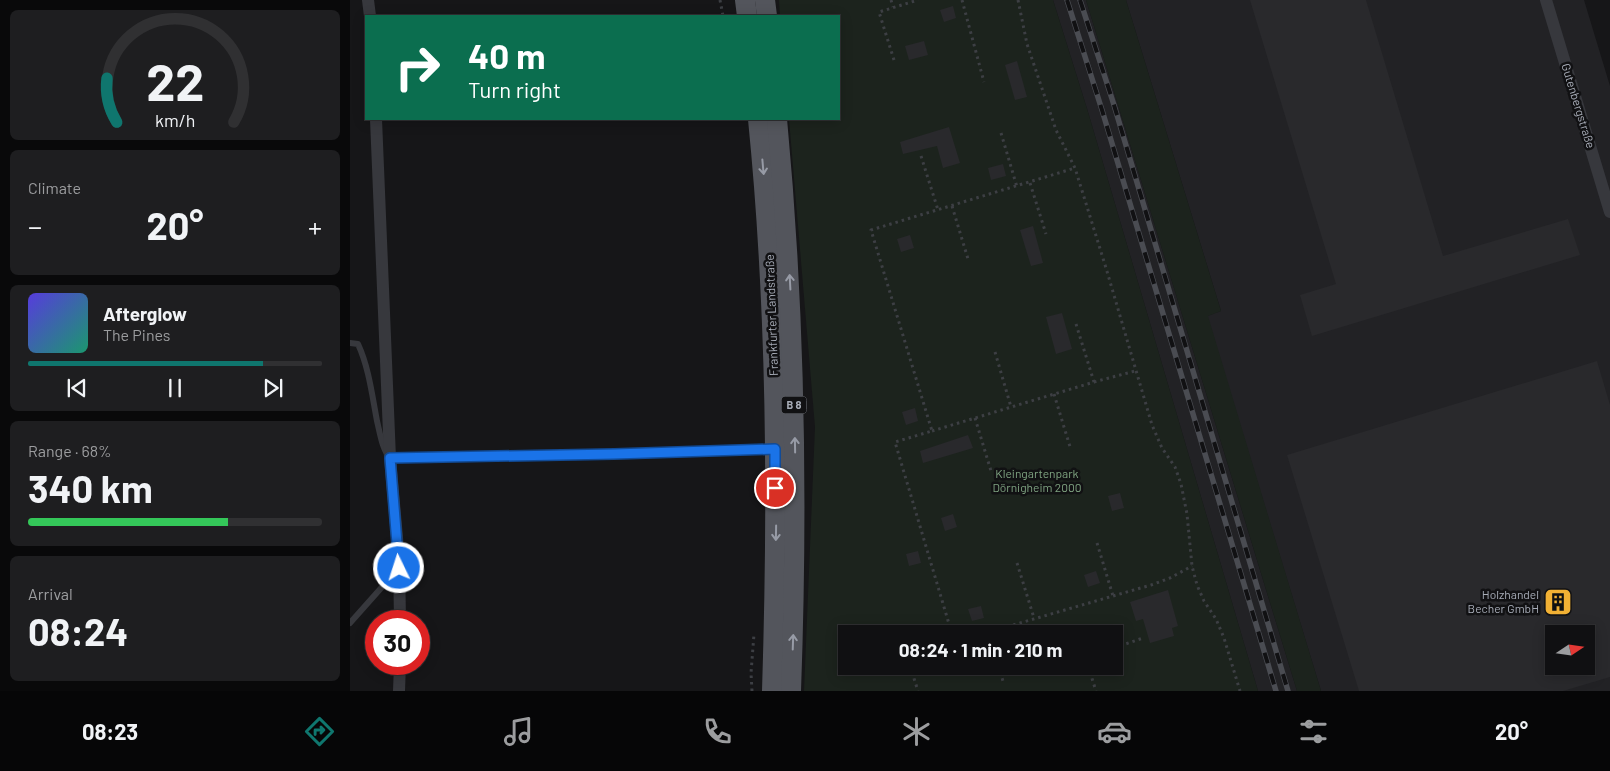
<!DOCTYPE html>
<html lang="en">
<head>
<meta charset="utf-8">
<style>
  :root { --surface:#101012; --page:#1e1e20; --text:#f1f3f6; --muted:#9c9d9f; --line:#303032; --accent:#0f766e }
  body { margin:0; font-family:Barlow,sans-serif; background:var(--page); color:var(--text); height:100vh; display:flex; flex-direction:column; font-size:19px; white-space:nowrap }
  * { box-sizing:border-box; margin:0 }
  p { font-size:16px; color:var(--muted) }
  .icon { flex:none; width:28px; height:28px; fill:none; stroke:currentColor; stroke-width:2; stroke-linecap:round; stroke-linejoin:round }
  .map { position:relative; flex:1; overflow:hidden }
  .details { display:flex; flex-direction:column; gap:10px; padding:10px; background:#09090a; width:350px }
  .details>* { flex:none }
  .top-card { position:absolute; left:15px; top:15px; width:475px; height:105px; border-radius:0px; box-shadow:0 2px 12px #0003,0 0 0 1px var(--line); background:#0b6e4f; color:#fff; overflow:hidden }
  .needle { width:32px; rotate:77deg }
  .fabs { position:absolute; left:1195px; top:625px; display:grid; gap:10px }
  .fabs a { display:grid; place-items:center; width:50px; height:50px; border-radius:0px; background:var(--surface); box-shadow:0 2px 12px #0003,0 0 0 1px var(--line); font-size:25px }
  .speed { position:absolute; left:15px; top:610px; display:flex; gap:10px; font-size:25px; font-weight:700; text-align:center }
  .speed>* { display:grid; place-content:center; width:65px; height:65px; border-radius:50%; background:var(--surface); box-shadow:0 2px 12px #0003,0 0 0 1px var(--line); line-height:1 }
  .speed .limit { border:8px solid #d22; background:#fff; color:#111 }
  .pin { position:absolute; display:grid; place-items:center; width:42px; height:42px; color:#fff; margin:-21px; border:2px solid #fff; border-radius:50%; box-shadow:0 1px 5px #0007 }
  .me { position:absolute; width:55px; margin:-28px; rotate:356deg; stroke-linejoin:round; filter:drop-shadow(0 0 4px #0008) }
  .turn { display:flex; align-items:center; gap:18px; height:105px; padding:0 20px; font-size:22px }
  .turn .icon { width:65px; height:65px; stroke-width:2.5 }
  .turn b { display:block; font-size:35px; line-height:42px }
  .big { font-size:38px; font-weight:700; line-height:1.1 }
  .details .tile { flex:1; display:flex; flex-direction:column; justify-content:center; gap:8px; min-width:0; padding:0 18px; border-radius:8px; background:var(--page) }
  .details .dial { align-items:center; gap:0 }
  .dial svg { height:130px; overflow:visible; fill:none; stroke:var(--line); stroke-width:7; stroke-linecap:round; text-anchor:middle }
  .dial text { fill:var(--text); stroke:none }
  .song { display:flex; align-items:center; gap:15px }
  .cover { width:60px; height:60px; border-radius:8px; background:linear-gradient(135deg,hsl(250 70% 55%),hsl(160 70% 35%)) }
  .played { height:5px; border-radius:2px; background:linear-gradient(90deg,var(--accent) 80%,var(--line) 80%) }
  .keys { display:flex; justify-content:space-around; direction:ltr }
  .heat { display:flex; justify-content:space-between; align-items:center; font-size:28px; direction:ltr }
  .charge { height:8px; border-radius:4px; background:linear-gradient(90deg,#34c759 68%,var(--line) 0) }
  .trip { position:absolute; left:488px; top:625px; width:285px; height:50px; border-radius:0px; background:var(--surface); box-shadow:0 2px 12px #0003,0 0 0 1px var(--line); font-weight:700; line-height:50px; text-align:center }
  .menu { display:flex; height:80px; justify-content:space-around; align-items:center; background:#060607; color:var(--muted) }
  .menu .icon { width:35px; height:35px }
  .menu .on { color:var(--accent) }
  .menu b { font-size:22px; color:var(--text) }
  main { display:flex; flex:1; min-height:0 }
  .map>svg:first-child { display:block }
</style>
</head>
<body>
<main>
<section class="details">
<div class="tile dial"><svg viewBox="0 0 100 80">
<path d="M14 69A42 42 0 1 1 86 69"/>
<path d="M14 69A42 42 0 0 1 8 42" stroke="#0f766e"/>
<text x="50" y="56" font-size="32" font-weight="700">22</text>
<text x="50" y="72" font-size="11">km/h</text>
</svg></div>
<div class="tile"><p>Climate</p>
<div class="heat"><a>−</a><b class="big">20°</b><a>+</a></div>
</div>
<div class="tile">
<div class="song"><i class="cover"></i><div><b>Afterglow</b><p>The Pines</p></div></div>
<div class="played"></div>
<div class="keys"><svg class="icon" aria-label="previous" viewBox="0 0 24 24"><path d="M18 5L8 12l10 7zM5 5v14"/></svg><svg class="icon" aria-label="pause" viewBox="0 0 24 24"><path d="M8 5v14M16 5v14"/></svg><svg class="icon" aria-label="next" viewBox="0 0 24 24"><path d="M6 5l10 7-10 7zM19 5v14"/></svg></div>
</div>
<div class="tile"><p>Range · 68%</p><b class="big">340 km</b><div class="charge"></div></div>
<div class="tile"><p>Arrival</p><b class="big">08:24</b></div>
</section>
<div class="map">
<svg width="1260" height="691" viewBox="0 0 1260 691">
  <rect width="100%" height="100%" fill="#161618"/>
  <g fill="#222225" fill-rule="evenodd">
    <path d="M 703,0 L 736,0 L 947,691 L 908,691 L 738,112 Z"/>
    <path d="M 776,0 L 1234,0 L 1260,86 L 1260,691 L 971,691 L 857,316 L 871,311 ZM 1204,634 L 1236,634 L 1236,666 L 1204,666 Z"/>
  </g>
  <g fill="#1c231d" fill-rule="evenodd">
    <path d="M 429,0 L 703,0 L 738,112 L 908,691 L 454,691 L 465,427 L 439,119 L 489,119 L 489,16 L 430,16 ZM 496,634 L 764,634 L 764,666 L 496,666 Z"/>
    <path d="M 736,0 L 776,0 L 871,311 L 858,316 L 971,691 L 947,691 Z"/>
  </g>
  <g fill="#29292c" fill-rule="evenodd">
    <path d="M 900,0 L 1016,0 L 1093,256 L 1218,219 L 1230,255 L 962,336 L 950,295 L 986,284 Z"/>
    <path d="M 603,6 L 606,18 L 594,22 L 590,10 Z"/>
    <path d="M 574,41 L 578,55 L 559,60 L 555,46 Z"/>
    <path d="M 667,61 L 677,97 L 665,100 L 655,65 Z"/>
    <path d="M 599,127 L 610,163 L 593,168 L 587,146 L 553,154 L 550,142 Z"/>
    <path d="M 653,164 L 656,176 L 641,180 L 638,168 Z"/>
    <path d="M 683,226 L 693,263 L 681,266 L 670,230 Z"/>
    <path d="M 560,235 L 564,248 L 551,252 L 547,239 Z"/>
    <path d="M 712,313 L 722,349 L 706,354 L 696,317 Z"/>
    <path d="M 1247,361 L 1260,405 L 1260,677 L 1213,691 L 1009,691 L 937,455 ZM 1204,634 L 1236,634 L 1236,666 L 1204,666 Z"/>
    <path d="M 565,408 L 568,421 L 556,425 L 552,412 Z"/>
    <path d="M 618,435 L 623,448 L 573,463 L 570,451 Z"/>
    <path d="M 770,493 L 774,508 L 762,511 L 758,496 Z"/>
    <path d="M 603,514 L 607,527 L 595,531 L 591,518 Z"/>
    <path d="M 568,551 L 571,563 L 559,566 L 556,554 Z"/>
    <path d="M 746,571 L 750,583 L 738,587 L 734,575 Z"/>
    <path d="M 818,590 L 828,626 L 822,628 L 824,636 L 800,643 L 793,619 L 786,621 L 780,602 Z"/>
    <path d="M 631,606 L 634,618 L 622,621 L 618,609 Z"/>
  </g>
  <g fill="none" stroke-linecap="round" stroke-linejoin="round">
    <g stroke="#3d3f44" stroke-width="3" stroke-dasharray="2.5 4" stroke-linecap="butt">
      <path d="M 370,0 L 373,16"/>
      <path d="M 541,0 L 543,7"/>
      <path d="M 612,0 L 634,82"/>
      <path d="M 668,0 L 677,44 L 706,130 L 725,168 L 756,268 L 802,425 L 812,448 L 825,467 L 831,484 L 837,514 L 842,566 L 847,585 L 854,601 L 866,619 L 874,638 L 890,691"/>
      <path d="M 544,60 L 529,12 L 568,0"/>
      <path d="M 651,133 L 667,187"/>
      <path d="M 571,156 L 588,210"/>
      <path d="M 680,183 L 696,234"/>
      <path d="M 602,206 L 618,259"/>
      <path d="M 645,352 L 661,407"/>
      <path d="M 744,382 L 785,371"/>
      <path d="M 704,394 L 721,450"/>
      <path d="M 625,418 L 641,471"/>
      <path d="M 582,431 L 744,382 L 726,324"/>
      <path d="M 747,543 L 763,596"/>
      <path d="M 667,563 L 684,618"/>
      <path d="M 602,634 L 545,442 L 582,431 L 521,230 L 725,168"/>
      <path d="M 632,634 L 801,585 L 820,578 L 842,566"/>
      <path d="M 764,648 L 793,638"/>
      <path d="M 560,666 L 568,691"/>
      <path d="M 648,666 L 653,681"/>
      <path d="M 738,666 L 746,691"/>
      <path d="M 402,691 L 401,673 L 404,634"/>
    </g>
    <g stroke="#37383d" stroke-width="6">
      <path d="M 0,343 L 8,344 C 19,368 22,395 27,421 C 30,433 32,449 40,458 L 423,449"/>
      <path d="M 0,623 L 48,569"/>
    </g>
    <g stroke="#37383d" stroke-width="12">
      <path d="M 18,0 L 20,16"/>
      <path d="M 1196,0 L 1260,212"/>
      <path d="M 26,119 L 40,458 L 49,560 L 50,621"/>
      <path d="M 49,691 L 50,664"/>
    </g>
    <g stroke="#53555c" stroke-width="20">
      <path d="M 395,0 L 397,16"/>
      <path d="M 415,0 L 417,16"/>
      <path d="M 408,119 C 427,309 428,500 422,691"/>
      <path d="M 427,119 C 445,309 448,500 441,691"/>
    </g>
    <defs>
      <g id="rail">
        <path d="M 717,0 L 752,110 L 926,691"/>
        <path d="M 730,0 L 764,105 L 938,691"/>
      </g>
    </defs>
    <use href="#rail" stroke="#4a4c52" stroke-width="5.5"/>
    <use href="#rail" stroke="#111113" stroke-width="4" stroke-dasharray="11" stroke-linecap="butt"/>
  </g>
  <defs><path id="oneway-shaft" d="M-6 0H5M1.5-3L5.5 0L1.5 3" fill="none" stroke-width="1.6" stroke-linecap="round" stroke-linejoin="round" transform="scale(1.25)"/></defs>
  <g stroke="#979ba6">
    <use href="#oneway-shaft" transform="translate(413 167) rotate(85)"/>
    <use href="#oneway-shaft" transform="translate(440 282) rotate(-93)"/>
    <use href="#oneway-shaft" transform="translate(445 445) rotate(-91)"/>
    <use href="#oneway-shaft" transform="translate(426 533) rotate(91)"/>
    <use href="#oneway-shaft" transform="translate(443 642) rotate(-88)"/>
  </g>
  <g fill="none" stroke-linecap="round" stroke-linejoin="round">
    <defs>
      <path id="route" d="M 49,568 L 40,458 L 264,454 L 425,449 L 425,488"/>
    </defs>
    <use href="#route" stroke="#114b97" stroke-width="12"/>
    <use href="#route" stroke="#1a73e8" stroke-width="9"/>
  </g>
  <defs>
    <symbol id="building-square" viewBox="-11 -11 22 22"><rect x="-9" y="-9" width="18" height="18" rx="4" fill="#f2b134" stroke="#111113"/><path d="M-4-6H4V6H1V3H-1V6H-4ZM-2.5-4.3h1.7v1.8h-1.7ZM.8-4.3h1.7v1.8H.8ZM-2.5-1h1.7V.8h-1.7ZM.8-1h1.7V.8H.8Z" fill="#111"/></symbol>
  </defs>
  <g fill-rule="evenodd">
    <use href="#building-square" x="1192" y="586" width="32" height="32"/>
  </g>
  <g text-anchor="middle" stroke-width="5" stroke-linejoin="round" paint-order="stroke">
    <rect fill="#111113" stroke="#7b7e86" stroke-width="1" x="431.5" y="396.5" width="25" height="17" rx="4"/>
    <g font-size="11" font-weight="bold" fill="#a8adb8">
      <text x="444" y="409">B 8</text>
    </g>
    <g font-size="12" fill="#a8adb8" stroke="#111113">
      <text transform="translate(1228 106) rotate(73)" y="4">Gutenbergstraße</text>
      <text transform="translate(422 315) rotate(-92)" y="4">Frankfurter Landstraße</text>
    </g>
    <g font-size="12" fill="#7fa381" stroke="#111113">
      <text x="687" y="478">Kleingartenpark<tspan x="687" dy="14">Dörnigheim 2000</tspan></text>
    </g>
    <g font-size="12" fill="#a8adb8" stroke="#111113" text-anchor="end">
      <text x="1189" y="599">Holzhandel<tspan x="1189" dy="14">Becher GmbH</tspan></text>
    </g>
  </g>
</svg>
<div class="fabs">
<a><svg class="needle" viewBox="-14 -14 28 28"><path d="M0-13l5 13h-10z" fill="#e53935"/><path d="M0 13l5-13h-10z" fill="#9c9d9f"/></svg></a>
</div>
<div class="speed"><div class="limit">30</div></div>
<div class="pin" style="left:425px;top:488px;background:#d93025"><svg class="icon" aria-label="arrive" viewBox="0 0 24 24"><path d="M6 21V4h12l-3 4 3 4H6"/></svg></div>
<svg class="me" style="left:49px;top:568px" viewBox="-20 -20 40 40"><circle r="17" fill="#1a73e8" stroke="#fff" stroke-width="3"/><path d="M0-11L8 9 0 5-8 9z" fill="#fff"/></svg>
<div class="trip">08:24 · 1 min · 210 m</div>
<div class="top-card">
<div class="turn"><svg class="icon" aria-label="right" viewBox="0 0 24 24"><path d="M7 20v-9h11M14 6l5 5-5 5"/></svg><div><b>40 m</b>Turn right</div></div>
</div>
</div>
</main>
<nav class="menu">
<b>08:23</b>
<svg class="icon on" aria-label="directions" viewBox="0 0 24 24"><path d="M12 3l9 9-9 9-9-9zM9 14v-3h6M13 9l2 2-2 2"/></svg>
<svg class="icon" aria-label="music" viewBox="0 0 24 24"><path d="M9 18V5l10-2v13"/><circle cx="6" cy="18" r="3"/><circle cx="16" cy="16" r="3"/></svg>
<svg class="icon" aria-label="phone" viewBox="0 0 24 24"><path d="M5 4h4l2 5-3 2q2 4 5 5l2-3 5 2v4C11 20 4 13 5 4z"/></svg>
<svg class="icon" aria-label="climate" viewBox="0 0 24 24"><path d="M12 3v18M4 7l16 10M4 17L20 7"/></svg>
<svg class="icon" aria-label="car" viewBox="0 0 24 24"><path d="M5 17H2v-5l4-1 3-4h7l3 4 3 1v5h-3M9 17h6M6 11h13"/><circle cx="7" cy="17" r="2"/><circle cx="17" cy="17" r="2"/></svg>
<svg class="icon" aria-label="filters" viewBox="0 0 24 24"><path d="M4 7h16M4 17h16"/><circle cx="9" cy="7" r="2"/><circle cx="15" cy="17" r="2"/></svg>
<b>20°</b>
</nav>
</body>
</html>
